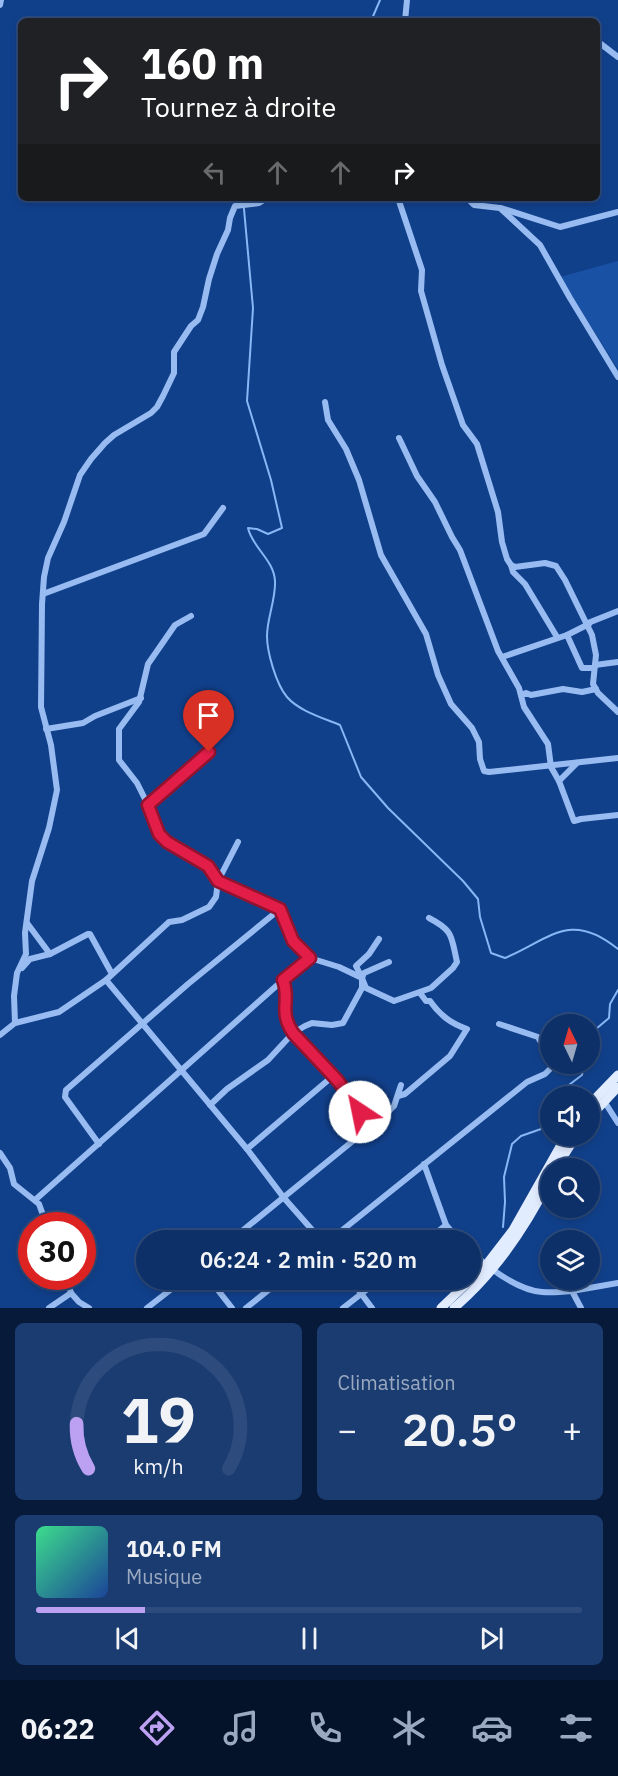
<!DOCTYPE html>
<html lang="fr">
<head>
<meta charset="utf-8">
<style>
  :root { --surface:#0d3068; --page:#1b3c71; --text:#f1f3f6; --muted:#9aa9c0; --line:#2d4b7c; --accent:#bca0f2 }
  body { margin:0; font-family:"IBM Plex Sans",sans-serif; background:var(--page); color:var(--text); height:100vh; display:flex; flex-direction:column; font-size:22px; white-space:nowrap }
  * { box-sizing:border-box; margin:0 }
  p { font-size:20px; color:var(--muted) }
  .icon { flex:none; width:33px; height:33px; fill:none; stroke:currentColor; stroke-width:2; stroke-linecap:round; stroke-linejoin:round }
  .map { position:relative; height:1308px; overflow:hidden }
  .sheet { display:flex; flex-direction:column; gap:15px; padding:15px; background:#071a39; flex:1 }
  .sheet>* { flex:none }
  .hud { position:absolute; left:18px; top:18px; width:582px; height:183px; border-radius:9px; box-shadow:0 3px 9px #0003,0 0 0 2px var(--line); background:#202124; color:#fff; overflow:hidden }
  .needle { width:39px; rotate:355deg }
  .controls { position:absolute; left:540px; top:1014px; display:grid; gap:12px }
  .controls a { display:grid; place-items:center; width:60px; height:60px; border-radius:50%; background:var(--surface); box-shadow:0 3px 9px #0003,0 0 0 2px var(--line); font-size:30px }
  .speed { position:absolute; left:18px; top:1212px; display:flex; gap:12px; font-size:30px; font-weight:700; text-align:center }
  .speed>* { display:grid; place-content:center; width:78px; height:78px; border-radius:50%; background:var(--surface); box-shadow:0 3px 9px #0003,0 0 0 2px var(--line); line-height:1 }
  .speed .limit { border:9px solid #d22; background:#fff; color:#111 }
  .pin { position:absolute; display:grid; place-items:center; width:51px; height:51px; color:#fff; margin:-62px -26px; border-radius:50% 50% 50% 0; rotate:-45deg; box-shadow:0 0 6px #0007 }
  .pin .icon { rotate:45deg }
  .me { position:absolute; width:66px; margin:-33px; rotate:326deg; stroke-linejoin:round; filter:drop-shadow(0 0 4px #0008) }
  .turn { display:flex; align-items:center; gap:21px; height:126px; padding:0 24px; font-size:27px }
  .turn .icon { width:78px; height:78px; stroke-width:2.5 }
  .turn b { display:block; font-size:42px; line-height:51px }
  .lanes { display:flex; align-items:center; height:57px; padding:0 24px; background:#0003; justify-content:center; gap:30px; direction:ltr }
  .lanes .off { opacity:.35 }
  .big { font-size:45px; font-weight:600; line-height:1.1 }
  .sheet .tile { flex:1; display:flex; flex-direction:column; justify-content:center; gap:9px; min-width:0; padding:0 21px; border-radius:9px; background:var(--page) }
  .sheet .dial { align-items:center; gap:0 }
  .dial svg { height:156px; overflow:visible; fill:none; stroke:var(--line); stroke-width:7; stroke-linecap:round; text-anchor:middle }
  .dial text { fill:var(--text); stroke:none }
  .song { display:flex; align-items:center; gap:18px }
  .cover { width:72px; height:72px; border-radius:9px; background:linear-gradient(135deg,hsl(150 70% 55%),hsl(220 70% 35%)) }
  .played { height:6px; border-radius:3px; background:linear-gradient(90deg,var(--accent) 20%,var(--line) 20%) }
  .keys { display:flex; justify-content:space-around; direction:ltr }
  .heat { display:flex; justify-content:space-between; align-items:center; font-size:33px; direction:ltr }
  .sheet .tiles { flex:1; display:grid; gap:15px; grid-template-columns:1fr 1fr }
  .tile:last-child { grid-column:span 2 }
  .trip { position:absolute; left:136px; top:1230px; width:345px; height:60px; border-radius:30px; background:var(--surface); box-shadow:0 3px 9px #0003,0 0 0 2px var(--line); font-weight:600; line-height:60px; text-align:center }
  .menu { display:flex; height:96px; justify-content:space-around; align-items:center; background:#05132a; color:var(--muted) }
  .menu .icon { width:42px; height:42px }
  .menu .active { color:var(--accent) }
  .menu b { font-size:27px; color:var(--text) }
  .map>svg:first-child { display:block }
</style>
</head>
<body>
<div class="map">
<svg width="618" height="1308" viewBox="0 0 618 1308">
  <rect width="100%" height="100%" fill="#11408b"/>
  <path fill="#1951a5" d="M 618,261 L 618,369 L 560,277 Z"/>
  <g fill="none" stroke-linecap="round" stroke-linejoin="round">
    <g stroke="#89b6f5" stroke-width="2">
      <path d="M 371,21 L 380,0"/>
      <path d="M 243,198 L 253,308 L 247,401 L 271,480 L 282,528 L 268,534 L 257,529 L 248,528 C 252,547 274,560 275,581 C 276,599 267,618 267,636 C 267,652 276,684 287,697 C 299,711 323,718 340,725 L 361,777 L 388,808 L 463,881 L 478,899 L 480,917 L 491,953 L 505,958 C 550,939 570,910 618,949"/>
      <path d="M 590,1034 L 609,1018 L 610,1004 L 618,990"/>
      <path d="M 557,1096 L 565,1088 L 582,1075 L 584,1064"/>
      <path d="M 503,1227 L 505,1202 L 504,1177 L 512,1144 L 521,1136 L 541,1129 L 550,1107"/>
    </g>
    <g stroke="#98bcf1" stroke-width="6">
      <path d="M 0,5 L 1,0"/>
      <path d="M 405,21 L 407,0"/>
      <path d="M 597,41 L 618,57"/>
      <path d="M 398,198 L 422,270 L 421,291 L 442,365 L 463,425 L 477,444 L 498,512 L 502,542 L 507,559 L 511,565 L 515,567 L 545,563 L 556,566 L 565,580 L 592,635 L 596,655 L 593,684 L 598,693 L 618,712"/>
      <path d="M 467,198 L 474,205 L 500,208 L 540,245 L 570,298 L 618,377"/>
      <path d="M 501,208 L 560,227 L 618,212"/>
      <path d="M 325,402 L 328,420 L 346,449 L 359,480 L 381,555 L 426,634 L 438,675 L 451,704 L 472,728 L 479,742 L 480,759 L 484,771 L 489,772 L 618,758"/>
      <path d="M 399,438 L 417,476 L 435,502 L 452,537 L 460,550 L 498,651 L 519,688 L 524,707 L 548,744 L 551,767 L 559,781 L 574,821 L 581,819 L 618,815"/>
      <path d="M 511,565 L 513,572 L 525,584 L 557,637"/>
      <path d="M 43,594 L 204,534 L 223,508"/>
      <path d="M 191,616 L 175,625 L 148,664 L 139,702 L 119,729 L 119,760 L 137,783 L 148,805 L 159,834 L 167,842 L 208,866 L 218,881 L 280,909 L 293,941 L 310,958 L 339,967 L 362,978 L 366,988 L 394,1001 L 431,988 L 453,968 L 457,962 C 451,936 454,931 429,918"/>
      <path d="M 588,623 L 618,611"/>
      <path d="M 567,635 L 582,668 L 594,668"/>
      <path d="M 502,657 L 567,635 L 589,624"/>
      <path d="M 595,665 L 618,662"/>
      <path d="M 521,695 L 526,693 L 531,695 L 563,689 L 582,692 L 596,689"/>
      <path d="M 46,729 L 83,723 L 95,716 L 141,698"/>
      <path d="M 559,781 L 577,763"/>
      <path d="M 148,805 L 209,752"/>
      <path d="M 27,923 L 50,954"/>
      <path d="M 22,968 L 30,959 L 50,954 L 88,934 L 90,934 L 112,974"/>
      <path d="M 362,978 L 364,973 L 389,962"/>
      <path d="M 106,980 L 247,1149 L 284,1198 L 321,1240"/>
      <path d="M 15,1023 L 59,1012 L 106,980 L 169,922 L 182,920 L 209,907 L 216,897 L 218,881 L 238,842"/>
      <path d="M 499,1024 L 538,1037 L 550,1059"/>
      <path d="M 0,1035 L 15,1023 L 14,996 L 17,973 L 26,954 L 25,933 L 32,881 L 49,828 L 57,790 L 51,745 L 41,707 L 42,604 L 44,577 L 48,558 L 64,522 L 80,475 L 91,459 L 105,443 L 114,435 L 151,413 L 157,407 L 163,396 L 174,373 L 174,352 L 191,326 L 198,320 L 203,307 L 209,279 L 217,254 L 228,230 L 230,218 L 235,206 L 259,203 L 267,198"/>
      <path d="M 333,1076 C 343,1085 353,1112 365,1115 C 371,1116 379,1115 385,1114"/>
      <path d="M 398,1096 L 405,1094 L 450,1056 L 467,1029 C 450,1023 440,1015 430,1001 L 426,1001 L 420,993"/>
      <path d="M 604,1101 L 618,1123"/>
      <path d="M 210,1105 L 227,1089 L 268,1060 L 293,1033 L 305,1026 L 312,1023 L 332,1025 L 343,1023 L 362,988 L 362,978 L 356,966 L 369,954 L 379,939"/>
      <path d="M 99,1144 L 65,1097 L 66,1090 L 188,984 L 280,909"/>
      <path d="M 247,1149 L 333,1076 C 318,1060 291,1037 285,1017 C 282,1005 288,992 283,980 L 310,958"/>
      <path d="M 0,1153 L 10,1168 L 14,1184 L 39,1204 L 47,1226"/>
      <path d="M 424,1164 L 446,1225 L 459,1240"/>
      <path d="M 35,1200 L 283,980"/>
      <path d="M 231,1240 L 386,1114 L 394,1106 L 401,1085"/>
      <path d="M 330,1240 L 527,1082 L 545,1074 L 553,1066 L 552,1064"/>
      <path d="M 427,1240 L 446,1225"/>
      <path d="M 471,1252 C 489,1268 517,1290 542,1292 C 552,1293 562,1292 572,1291 L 581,1308"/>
      <path d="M 210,1280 L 232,1308"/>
      <path d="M 351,1280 L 372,1308"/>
      <path d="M 572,1291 L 618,1283"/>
      <path d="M 71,1293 L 79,1302 L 89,1308"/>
      <path d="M 49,1308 L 71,1293 L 66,1276"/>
      <path d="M 147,1308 L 183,1280"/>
      <path d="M 246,1308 L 281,1280"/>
      <path d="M 343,1308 L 379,1280"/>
    </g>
    <g stroke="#e2ecff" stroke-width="9">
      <path d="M 590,1104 L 618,1075"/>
      <path d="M 590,1117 L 618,1087"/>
      <path d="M 556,1168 L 576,1136"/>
      <path d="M 441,1308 L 486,1265 L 513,1230 L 566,1136"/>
      <path d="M 454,1308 C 496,1272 526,1227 550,1179"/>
    </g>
  </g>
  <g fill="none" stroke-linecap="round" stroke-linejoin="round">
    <defs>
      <path id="route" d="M 209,752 L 148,805 L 159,834 L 167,842 L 208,866 L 218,881 L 280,909 L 293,941 L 310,958 L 283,980 C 291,1001 278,1010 293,1033 L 338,1081 L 360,1112"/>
    </defs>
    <use href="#route" stroke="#92132f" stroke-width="15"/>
    <use href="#route" stroke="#e11d48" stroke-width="10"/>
  </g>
</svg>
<div class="controls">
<a><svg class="needle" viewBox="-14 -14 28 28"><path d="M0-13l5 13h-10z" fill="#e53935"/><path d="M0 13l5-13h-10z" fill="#9aa9c0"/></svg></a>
<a><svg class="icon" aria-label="sound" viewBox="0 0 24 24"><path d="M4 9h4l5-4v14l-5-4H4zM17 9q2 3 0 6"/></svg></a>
<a><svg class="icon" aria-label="search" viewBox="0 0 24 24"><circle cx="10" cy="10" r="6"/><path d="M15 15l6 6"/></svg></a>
<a><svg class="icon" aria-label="layers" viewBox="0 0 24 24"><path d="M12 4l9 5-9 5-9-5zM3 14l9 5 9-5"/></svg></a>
</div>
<div class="speed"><div class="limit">30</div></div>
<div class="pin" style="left:209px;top:752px;background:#d93025"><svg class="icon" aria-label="arrive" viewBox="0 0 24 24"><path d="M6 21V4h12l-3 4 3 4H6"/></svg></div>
<svg class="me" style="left:360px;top:1112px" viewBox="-20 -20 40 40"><circle r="19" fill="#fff"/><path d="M0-13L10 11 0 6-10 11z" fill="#e11d48"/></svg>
<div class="trip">06:24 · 2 min · 520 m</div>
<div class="hud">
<div class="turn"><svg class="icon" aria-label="right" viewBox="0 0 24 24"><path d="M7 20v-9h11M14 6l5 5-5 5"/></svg><div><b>160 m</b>Tournez à droite</div></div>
<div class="lanes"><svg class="icon off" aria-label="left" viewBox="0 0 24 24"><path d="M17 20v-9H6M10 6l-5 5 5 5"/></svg><svg class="icon off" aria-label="ahead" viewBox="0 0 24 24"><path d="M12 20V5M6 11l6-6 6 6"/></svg><svg class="icon off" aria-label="ahead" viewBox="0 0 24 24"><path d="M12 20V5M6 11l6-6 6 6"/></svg><svg class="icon" aria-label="right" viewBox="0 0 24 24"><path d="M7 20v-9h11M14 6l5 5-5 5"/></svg></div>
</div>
</div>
<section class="sheet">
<div class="tiles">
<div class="tile dial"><svg viewBox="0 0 100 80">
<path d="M14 69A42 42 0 1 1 86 69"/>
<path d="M14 69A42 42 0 0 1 8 46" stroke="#bca0f2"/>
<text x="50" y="56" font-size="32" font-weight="700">19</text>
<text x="50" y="72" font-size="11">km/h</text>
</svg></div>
<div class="tile"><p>Climatisation</p>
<div class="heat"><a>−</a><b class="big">20.5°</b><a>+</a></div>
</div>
<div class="tile">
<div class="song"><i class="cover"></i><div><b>104.0 FM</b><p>Musique</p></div></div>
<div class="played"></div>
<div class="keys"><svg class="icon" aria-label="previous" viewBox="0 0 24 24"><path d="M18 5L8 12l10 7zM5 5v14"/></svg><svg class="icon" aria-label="pause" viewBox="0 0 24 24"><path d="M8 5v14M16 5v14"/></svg><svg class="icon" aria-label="next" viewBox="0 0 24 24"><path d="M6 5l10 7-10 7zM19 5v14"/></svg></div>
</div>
</div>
</section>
<nav class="menu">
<b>06:22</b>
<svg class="icon active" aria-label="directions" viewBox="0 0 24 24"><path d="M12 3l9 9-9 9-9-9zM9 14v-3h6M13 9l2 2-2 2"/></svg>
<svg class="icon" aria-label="music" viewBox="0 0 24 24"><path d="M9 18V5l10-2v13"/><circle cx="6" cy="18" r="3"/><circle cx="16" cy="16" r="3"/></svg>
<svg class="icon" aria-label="phone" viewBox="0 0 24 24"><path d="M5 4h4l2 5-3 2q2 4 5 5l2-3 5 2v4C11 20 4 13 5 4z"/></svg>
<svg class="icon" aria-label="climate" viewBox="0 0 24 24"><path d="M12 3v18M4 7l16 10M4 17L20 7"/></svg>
<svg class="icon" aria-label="car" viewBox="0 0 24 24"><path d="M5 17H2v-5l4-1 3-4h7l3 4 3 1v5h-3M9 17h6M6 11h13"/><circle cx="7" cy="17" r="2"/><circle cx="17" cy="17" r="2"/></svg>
<svg class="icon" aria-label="filters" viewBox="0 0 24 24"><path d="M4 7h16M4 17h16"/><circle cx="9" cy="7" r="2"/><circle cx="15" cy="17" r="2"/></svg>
</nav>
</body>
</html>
